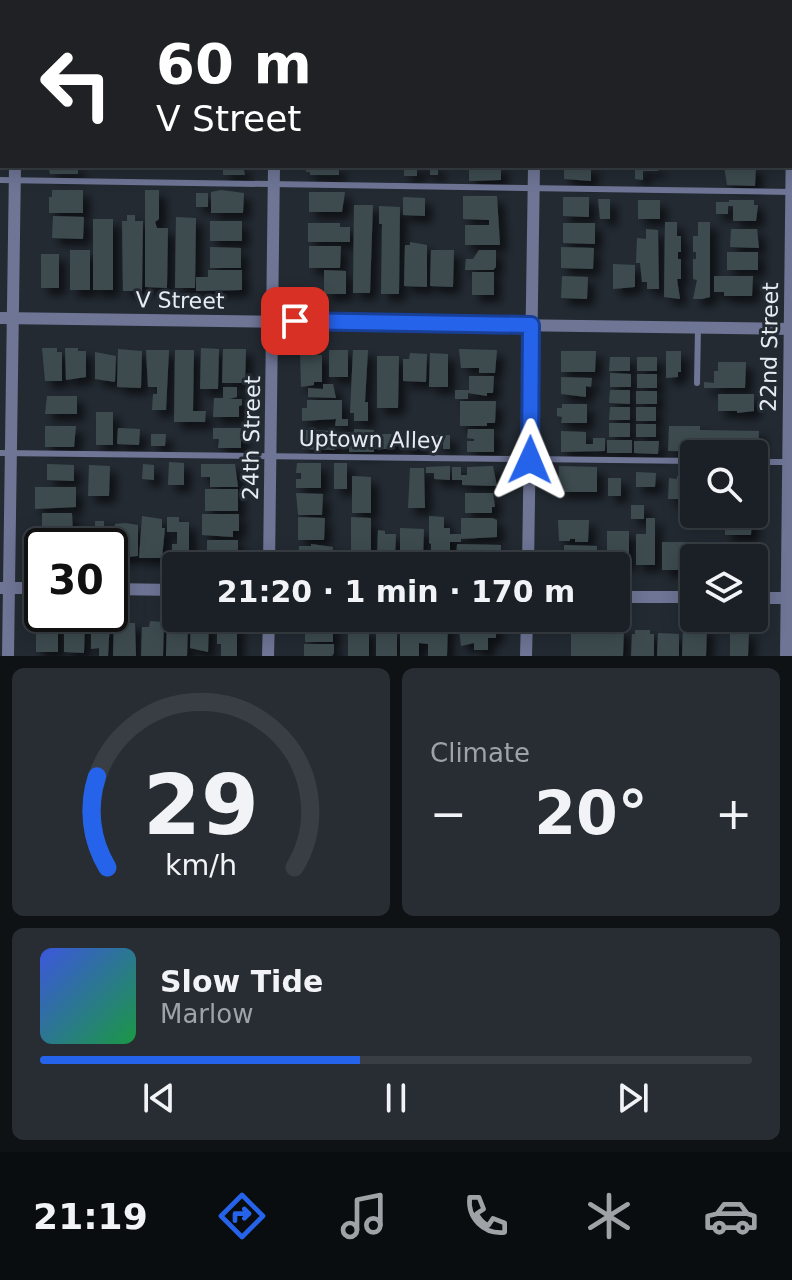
<!DOCTYPE html>
<html lang="en">
<head>
<meta charset="utf-8">
<style>
  :root { --surface:#1a2026; --page:#272d32; --text:#f1f3f6; --muted:#9fa3a7; --line:#383e43; --accent:#2563eb }
  body { margin:0; font-family:"DejaVu Sans",sans-serif; background:var(--page); color:var(--text); height:100vh; display:flex; flex-direction:column; font-size:30px; white-space:nowrap }
  * { box-sizing:border-box; margin:0 }
  p { font-size:26px; color:var(--muted) }
  .icon { flex:none; width:44px; height:44px; fill:none; stroke:currentColor; stroke-width:2; stroke-linecap:round; stroke-linejoin:round }
  .map { position:relative; height:656px; overflow:hidden }
  .drawer { display:flex; flex-direction:column; gap:12px; padding:12px; background:#0e1215; flex:1 }
  .drawer>* { flex:none }
  .guide { position:absolute; left:0px; top:0px; width:792px; height:168px; box-shadow:0 4px 20px #0003,0 0 0 2px var(--line); background:#202124; color:#fff; overflow:hidden }
  .tools { position:absolute; left:680px; top:440px; display:grid; gap:16px }
  .tools a { display:grid; place-items:center; width:88px; height:88px; border-radius:8px; background:var(--surface); box-shadow:0 4px 20px #0003,0 0 0 2px var(--line); font-size:40px }
  .speed { position:absolute; left:24px; top:528px; display:flex; gap:16px; font-size:40px; font-weight:700; text-align:center }
  .speed>* { display:grid; place-content:center; width:104px; height:104px; border-radius:50%; background:var(--surface); box-shadow:0 4px 20px #0003,0 0 0 2px var(--line); line-height:1 }
  .speed .limit { border:4px solid #111; border-radius:12px; background:#fff; color:#111 }
  .pin { position:absolute; display:grid; place-items:center; width:68px; height:68px; color:#fff; margin:-34px; border-radius:16px; box-shadow:0 4px 12px #0006 }
  .me { position:absolute; width:88px; margin:-44px; rotate:1deg; stroke-linejoin:round; filter:drop-shadow(0 0 6px #0008) }
  .turn { display:flex; align-items:center; gap:28px; height:168px; padding:0 24px; font-size:36px }
  .turn .icon { width:104px; height:104px; stroke-width:2.5 }
  .turn b { display:block; font-size:56px; line-height:68px }
  .big { font-size:60px; font-weight:800; line-height:1.1 }
  .drawer .card { flex:1; display:flex; flex-direction:column; justify-content:center; gap:12px; min-width:0; padding:0 28px; border-radius:12px; background:var(--page) }
  .drawer .dial { align-items:center; gap:0 }
  .dial svg { height:208px; overflow:visible; fill:none; stroke:var(--line); stroke-width:7; stroke-linecap:round; text-anchor:middle }
  .dial text { fill:var(--text); stroke:none }
  .song { display:flex; align-items:center; gap:24px }
  .cover { width:96px; height:96px; border-radius:12px; background:linear-gradient(135deg,hsl(230 70% 55%),hsl(140 70% 35%)) }
  .played { height:8px; border-radius:4px; background:linear-gradient(90deg,var(--accent) 45%,var(--line) 45%) }
  .keys { display:flex; justify-content:space-around; direction:ltr }
  .heat { display:flex; justify-content:space-between; align-items:center; font-size:44px; direction:ltr }
  .drawer .tiles { flex:1; display:grid; gap:12px; grid-template-columns:1fr 1fr }
  .card:last-child { grid-column:span 2 }
  .trip { position:absolute; left:162px; top:552px; width:468px; height:80px; border-radius:8px; background:var(--surface); box-shadow:0 4px 20px #0003,0 0 0 2px var(--line); font-weight:800; line-height:80px; text-align:center }
  .menu { display:flex; height:128px; justify-content:space-around; align-items:center; background:#0a0d0f; color:var(--muted) }
  .menu .icon { width:56px; height:56px }
  .menu .active { color:var(--accent) }
  .menu b { font-size:36px; color:var(--text) }
  .map>svg:first-child { display:block }
</style>
</head>
<body>
<div class="map">
<svg width="792" height="656" viewBox="0 0 792 656">
  <defs>
    <filter id="shadow"><feDropShadow dx="7" dy="7" stdDeviation="4" flood-color="#0009"/></filter>
  </defs>
  <rect width="100%" height="100%" fill="#232a32"/>
  <g fill="#3e4b4f" filter="url(#shadow)">
    <path d="M 48,166 L 78,166 L 78,174 L 50,174 Z"/>
    <path d="M 223,166 L 243,166 L 245,175 L 223,175 Z"/>
    <path d="M 306,166 L 339,166 L 339,175 L 310,175 L 310,172 L 306,172 Z"/>
    <path d="M 404,166 L 438,166 L 438,175 L 430,175 L 430,170 L 417,170 L 417,176 L 404,176 Z"/>
    <path d="M 469,166 L 501,166 L 501,180 L 469,181 Z"/>
    <path d="M 564,166 L 594,166 L 594,169 L 591,169 L 591,181 L 564,179 Z"/>
    <path d="M 635,166 L 659,166 L 658,171 L 643,171 L 643,180 L 635,179 Z"/>
    <path d="M 724,166 L 756,166 L 755,186 L 727,185 Z"/>
    <path d="M 52,190 L 83,190 L 83,213 L 49,213 L 49,197 L 52,197 Z"/>
    <path d="M 145,190 L 159,190 L 159,219 L 155,222 L 157,228 L 168,228 L 167,288 L 145,287 Z"/>
    <path d="M 221,190 L 244,193 L 243,213 L 211,213 L 211,192 Z"/>
    <path d="M 309,192 L 345,192 L 342,212 L 309,212 Z"/>
    <rect x="196" y="193" width="12" height="14"/>
    <path d="M 463,196 L 497,196 L 500,245 L 465,245 L 465,225 L 489,225 L 489,220 L 463,219 Z"/>
    <path d="M 403,197 L 425,198 L 425,216 L 403,215 Z"/>
    <path d="M 563,197 L 589,197 L 589,217 L 563,216 Z"/>
    <path d="M 598,199 L 610,199 L 610,219 L 600,219 Z"/>
    <rect x="638" y="200" width="22" height="19"/>
    <path d="M 729,200 L 754,200 L 754,205 L 758,205 L 756,221 L 733,221 L 733,206 L 728,206 L 728,214 L 716,214 L 716,202 L 729,202 Z"/>
    <path d="M 354,205 L 373,205 L 370,293 L 353,293 Z"/>
    <path d="M 379,206 L 400,207 L 399,294 L 381,294 L 382,224 L 379,224 Z"/>
    <path d="M 127,215 L 135,215 L 135,221 L 143,221 L 142,291 L 123,291 L 122,221 L 127,221 Z"/>
    <path d="M 53,216 L 84,217 L 83,239 L 52,238 Z"/>
    <path d="M 176,217 L 196,218 L 195,288 L 175,288 Z"/>
    <rect x="93" y="219" width="20" height="71"/>
    <rect x="210" y="221" width="32" height="20"/>
    <path d="M 665,222 L 677,222 L 677,236 L 681,236 L 681,252 L 678,252 L 678,259 L 681,259 L 681,279 L 677,279 L 680,299 L 664,297 Z"/>
    <path d="M 698,222 L 710,222 L 710,297 L 702,299 L 693,299 L 697,280 L 693,279 L 693,259 L 696,259 L 696,252 L 693,252 L 693,236 L 698,236 Z"/>
    <path d="M 308,223 L 340,223 L 340,227 L 350,227 L 350,242 L 308,242 Z"/>
    <path d="M 563,223 L 595,223 L 595,244 L 563,243 Z"/>
    <path d="M 646,229 L 658,230 L 659,289 L 647,289 L 647,282 L 642,282 L 640,263 L 636,263 L 637,238 L 646,239 Z"/>
    <path d="M 731,229 L 757,229 L 759,248 L 730,247 Z"/>
    <path d="M 410,242 L 427,245 L 427,287 L 404,286 L 405,245 L 410,245 Z"/>
    <path d="M 309,246 L 341,246 L 340,268 L 309,268 Z"/>
    <path d="M 210,247 L 241,248 L 241,268 L 210,268 Z"/>
    <path d="M 561,247 L 594,248 L 593,269 L 561,268 Z"/>
    <rect x="70" y="250" width="20" height="40"/>
    <path d="M 431,250 L 454,250 L 453,287 L 430,286 Z"/>
    <path d="M 479,250 L 496,250 L 496,267 L 493,270 L 465,270 L 466,259 L 473,259 Z"/>
    <rect x="727" y="252" width="31" height="18"/>
    <rect x="41" y="254" width="18" height="34"/>
    <path d="M 613,264 L 635,265 L 635,287 L 613,289 Z"/>
    <path d="M 208,270 L 242,270 L 242,290 L 196,291 L 196,277 L 208,277 Z"/>
    <path d="M 324,270 L 346,271 L 346,294 L 324,294 Z"/>
    <rect x="472" y="272" width="22" height="23"/>
    <path d="M 562,276 L 588,277 L 587,299 L 561,298 Z"/>
    <path d="M 714,276 L 753,276 L 752,296 L 724,296 L 724,292 L 714,292 Z"/>
    <path d="M 42,348 L 57,348 L 57,352 L 62,352 L 62,381 L 45,381 Z"/>
    <path d="M 65,348 L 78,348 L 78,351 L 86,351 L 86,377 L 66,380 Z"/>
    <path d="M 201,348 L 219,349 L 218,389 L 200,389 Z"/>
    <path d="M 118,349 L 142,351 L 141,388 L 117,387 Z"/>
    <path d="M 223,349 L 246,349 L 245,383 L 222,383 Z"/>
    <path d="M 459,349 L 497,350 L 495,373 L 479,373 L 479,368 L 461,368 Z"/>
    <path d="M 146,350 L 169,350 L 166,410 L 152,410 L 153,394 L 157,394 L 157,387 L 148,387 Z"/>
    <path d="M 175,350 L 194,350 L 193,411 L 206,411 L 205,422 L 174,422 Z"/>
    <rect x="329" y="350" width="19" height="27"/>
    <path d="M 353,350 L 368,350 L 365,402 L 368,402 L 368,421 L 354,421 L 354,413 L 350,413 Z"/>
    <path d="M 561,351 L 596,351 L 595,372 L 561,372 Z"/>
    <path d="M 666,351 L 681,351 L 681,372 L 678,372 L 678,377 L 666,378 Z"/>
    <path d="M 95,352 L 116,356 L 115,382 L 95,379 Z"/>
    <path d="M 300,352 L 315,352 L 314,355 L 322,355 L 322,382 L 314,382 L 314,385 L 301,387 Z"/>
    <path d="M 410,353 L 427,354 L 426,382 L 403,381 L 403,359 L 409,359 Z"/>
    <path d="M 430,353 L 448,354 L 448,387 L 429,387 Z"/>
    <path d="M 377,356 L 399,356 L 398,408 L 377,408 Z"/>
    <path d="M 610,357 L 630,357 L 630,371 L 609,371 Z"/>
    <rect x="637" y="357" width="20" height="14"/>
    <path d="M 718,362 L 746,362 L 745,388 L 704,388 L 704,382 L 714,383 L 714,371 L 718,371 Z"/>
    <path d="M 610,373 L 631,374 L 631,387 L 610,387 Z"/>
    <rect x="637" y="374" width="20" height="14"/>
    <path d="M 469,376 L 494,376 L 493,393 L 487,393 L 487,396 L 468,393 L 468,399 L 455,399 L 455,390 L 469,390 Z"/>
    <path d="M 561,377 L 592,378 L 591,387 L 586,386 L 586,397 L 561,394 Z"/>
    <path d="M 323,384 L 333,384 L 336,398 L 308,397 L 308,388 L 323,389 Z"/>
    <path d="M 223,387 L 237,387 L 237,397 L 229,399 L 242,399 L 242,405 L 239,406 L 239,417 L 213,417 L 214,398 L 223,398 Z"/>
    <path d="M 610,390 L 630,390 L 630,404 L 609,403 Z"/>
    <rect x="636" y="391" width="21" height="13"/>
    <path d="M 718,394 L 754,394 L 754,411 L 737,413 L 737,411 L 718,411 Z"/>
    <path d="M 47,396 L 77,396 L 77,414 L 45,414 Z"/>
    <path d="M 307,400 L 342,400 L 342,419 L 348,419 L 348,426 L 335,426 L 336,419 L 302,421 L 302,408 L 307,408 Z"/>
    <path d="M 460,401 L 496,401 L 495,423 L 487,423 L 487,426 L 460,426 Z"/>
    <path d="M 562,404 L 587,404 L 587,423 L 561,423 L 562,417 L 557,416 L 557,408 L 562,408 Z"/>
    <path d="M 610,407 L 630,407 L 630,420 L 609,420 Z"/>
    <rect x="636" y="407" width="20" height="14"/>
    <rect x="96" y="412" width="17" height="33"/>
    <rect x="609" y="423" width="21" height="14"/>
    <rect x="636" y="424" width="20" height="13"/>
    <path d="M 45,426 L 76,426 L 74,447 L 45,447 Z"/>
    <path d="M 669,426 L 700,426 L 700,430 L 759,431 L 758,452 L 668,451 Z"/>
    <path d="M 118,428 L 140,429 L 139,445 L 117,444 Z"/>
    <path d="M 213,428 L 241,428 L 241,448 L 218,448 L 219,439 L 213,439 Z"/>
    <path d="M 354,429 L 374,430 L 374,434 L 395,434 L 395,449 L 374,449 L 374,452 L 349,452 L 349,448 L 338,448 L 338,433 L 354,432 Z"/>
    <path d="M 468,429 L 494,429 L 494,452 L 467,452 L 467,441 L 474,441 L 474,439 L 467,438 Z"/>
    <path d="M 306,430 L 332,431 L 332,439 L 336,439 L 335,450 L 302,449 L 302,437 L 306,437 Z"/>
    <path d="M 561,431 L 586,432 L 586,444 L 593,444 L 593,438 L 605,438 L 605,451 L 561,452 Z"/>
    <path d="M 151,434 L 166,434 L 165,446 L 151,446 Z"/>
    <path d="M 436,435 L 450,435 L 450,449 L 443,449 L 443,444 L 435,444 Z"/>
    <rect x="402" y="436" width="19" height="13"/>
    <rect x="607" y="440" width="25" height="13"/>
    <path d="M 634,441 L 659,441 L 658,454 L 634,453 Z"/>
    <path d="M 169,462 L 184,463 L 184,485 L 168,485 Z"/>
    <path d="M 297,463 L 321,463 L 321,488 L 296,488 L 296,479 L 301,479 L 301,473 L 296,473 Z"/>
    <rect x="334" y="463" width="13" height="26"/>
    <path d="M 47,464 L 74,465 L 74,481 L 47,480 Z"/>
    <path d="M 143,464 L 154,465 L 154,480 L 142,479 Z"/>
    <path d="M 201,464 L 235,464 L 238,487 L 210,487 L 210,477 L 201,477 Z"/>
    <path d="M 89,465 L 110,466 L 109,496 L 88,496 Z"/>
    <path d="M 450,466 L 450,480 L 434,479 L 434,473 L 426,473 L 426,467 Z"/>
    <path d="M 493,466 L 497,486 L 462,485 L 462,480 L 452,480 L 452,467 L 461,467 L 461,475 L 467,475 L 467,467 Z"/>
    <path d="M 559,466 L 597,467 L 597,492 L 558,492 Z"/>
    <path d="M 410,468 L 424,468 L 425,508 L 408,508 Z"/>
    <path d="M 636,472 L 656,473 L 655,487 L 636,487 Z"/>
    <path d="M 352,476 L 371,477 L 371,513 L 352,513 Z"/>
    <path d="M 677,476 L 694,479 L 694,499 L 668,499 L 669,478 L 677,479 Z"/>
    <rect x="608" y="478" width="13" height="18"/>
    <path d="M 35,487 L 76,487 L 76,507 L 35,509 Z"/>
    <rect x="205" y="489" width="33" height="22"/>
    <path d="M 296,493 L 323,494 L 322,515 L 298,515 Z"/>
    <path d="M 465,493 L 493,493 L 495,507 L 492,507 L 492,513 L 465,513 Z"/>
    <rect x="631" y="505" width="13" height="14"/>
    <path d="M 42,513 L 72,513 L 73,534 L 42,534 Z"/>
    <path d="M 202,514 L 239,514 L 239,531 L 233,531 L 233,537 L 202,535 Z"/>
    <path d="M 142,516 L 162,519 L 162,528 L 165,528 L 162,558 L 139,558 Z"/>
    <path d="M 429,516 L 444,517 L 444,528 L 450,528 L 450,534 L 461,534 L 461,518 L 492,518 L 497,520 L 497,537 L 461,539 L 461,542 L 450,542 L 450,560 L 435,559 L 435,557 L 431,557 L 431,544 L 429,543 Z"/>
    <path d="M 167,517 L 179,517 L 179,522 L 189,522 L 189,555 L 186,558 L 174,558 L 175,554 L 172,554 L 172,544 L 177,544 L 177,532 L 167,532 Z"/>
    <path d="M 298,517 L 325,518 L 324,540 L 298,540 Z"/>
    <path d="M 351,517 L 371,518 L 371,561 L 351,560 Z"/>
    <path d="M 725,517 L 752,517 L 751,535 L 725,535 Z"/>
    <path d="M 646,518 L 655,518 L 655,565 L 636,565 L 636,534 L 646,534 Z"/>
    <path d="M 558,520 L 589,520 L 588,542 L 575,542 L 575,539 L 570,539 L 570,541 L 559,541 Z"/>
    <path d="M 95,521 L 104,521 L 104,526 L 111,526 L 111,546 L 88,546 L 88,526 L 95,526 Z"/>
    <path d="M 125,523 L 138,525 L 138,556 L 115,558 L 115,524 Z"/>
    <path d="M 400,528 L 424,529 L 423,558 L 400,558 Z"/>
    <path d="M 378,530 L 385,531 L 385,534 L 396,534 L 395,558 L 377,558 Z"/>
    <path d="M 607,531 L 629,531 L 629,564 L 611,564 L 611,560 L 607,560 Z"/>
    <rect x="45" y="540" width="28" height="6"/>
    <path d="M 207,540 L 238,540 L 238,560 L 225,560 L 225,563 L 207,561 Z"/>
    <path d="M 662,542 L 688,542 L 687,570 L 662,570 Z"/>
    <path d="M 311,544 L 333,547 L 332,566 L 298,566 L 299,546 L 311,546 Z"/>
    <path d="M 457,544 L 501,545 L 501,566 L 456,566 Z"/>
    <rect x="709" y="544" width="43" height="14"/>
    <path d="M 564,545 L 597,546 L 597,565 L 558,566 L 558,551 L 564,551 Z"/>
    <path d="M 36,619 L 58,620 L 58,652 L 36,652 Z"/>
    <path d="M 64,620 L 85,620 L 84,653 L 64,652 Z"/>
    <path d="M 150,621 L 164,622 L 163,656 L 141,656 L 142,627 L 149,627 Z"/>
    <path d="M 458,621 L 496,622 L 496,638 L 488,638 L 488,650 L 474,650 L 474,643 L 461,646 Z"/>
    <path d="M 91,622 L 110,622 L 108,656 L 99,656 L 99,648 L 91,649 Z"/>
    <path d="M 167,622 L 188,625 L 187,656 L 166,656 Z"/>
    <path d="M 191,622 L 209,622 L 208,652 L 190,648 Z"/>
    <path d="M 400,622 L 448,622 L 447,656 L 428,656 L 428,644 L 419,643 L 419,656 L 400,656 Z"/>
    <path d="M 114,623 L 135,623 L 136,656 L 113,656 Z"/>
    <rect x="305" y="623" width="28" height="19"/>
    <path d="M 220,624 L 237,624 L 237,656 L 221,656 L 221,644 L 217,644 L 217,630 L 220,630 Z"/>
    <path d="M 683,627 L 707,627 L 706,656 L 682,656 Z"/>
    <rect x="348" y="629" width="21" height="27"/>
    <path d="M 386,629 L 397,629 L 397,656 L 376,656 L 376,633 L 385,633 Z"/>
    <path d="M 599,629 L 624,629 L 623,656 L 571,656 L 571,634 L 575,634 L 575,631 L 599,631 Z"/>
    <path d="M 635,630 L 650,630 L 650,634 L 654,634 L 654,656 L 631,656 L 632,634 L 635,634 Z"/>
    <path d="M 730,631 L 749,631 L 748,656 L 730,656 Z"/>
    <path d="M 658,633 L 679,634 L 679,656 L 657,656 Z"/>
    <path d="M 304,644 L 334,644 L 334,653 L 332,656 L 304,656 Z"/>
  </g>
  <g fill="none" stroke-linecap="round" stroke-linejoin="round">
    <g stroke="#6e7595" stroke-width="6">
      <path d="M 0,180 L 792,192"/>
      <path d="M 697,383 L 698,327"/>
      <path d="M 0,453 L 694,461"/>
      <path d="M 754,462 L 788,462"/>
    </g>
    <g stroke="#6e7595" stroke-width="12">
      <path d="M 276,2 L 276,0"/>
      <path d="M 536,2 L 536,0"/>
      <path d="M 0,318 L 792,329"/>
      <path d="M 269,566 L 274,166"/>
      <path d="M 528,566 L 534,166"/>
      <path d="M 0,588 L 42,588"/>
      <path d="M 110,589 L 176,590"/>
      <path d="M 616,597 L 694,597"/>
      <path d="M 754,598 L 792,598"/>
      <path d="M 8,656 L 15,166"/>
      <path d="M 268,656 L 269,618"/>
      <path d="M 526,656 L 527,618"/>
      <path d="M 786,656 L 792,134"/>
    </g>
    <g stroke="#b7c1f6" stroke-width="20">
      <path d="M 0,45 L 2,45"/>
      <path d="M 790,52 L 792,52"/>
    </g>
  </g>
  <g fill="none" stroke-linecap="round" stroke-linejoin="round">
    <defs>
      <path id="route" d="M 295,321 L 531,325 L 530,460"/>
    </defs>
    <use href="#route" stroke="#184099" stroke-width="20"/>
    <use href="#route" stroke="#2563eb" stroke-width="14"/>
  </g>
  <g text-anchor="middle" stroke-width="6" stroke-linejoin="round" paint-order="stroke">
    <g font-size="22" fill="#e6ecf1" stroke="#232a32">
      <text transform="translate(180 300) rotate(1)" y="8">V Street</text>
      <text transform="translate(769 347) rotate(-89)" y="8">22nd Street</text>
      <text transform="translate(251 438) rotate(-89)" y="8">24th Street</text>
      <text transform="translate(371 439) rotate(1)" y="8">Uptown Alley</text>
    </g>
  </g>
</svg>
<div class="tools">
<a><svg class="icon" aria-label="search" viewBox="0 0 24 24"><circle cx="10" cy="10" r="6"/><path d="M15 15l6 6"/></svg></a>
<a><svg class="icon" aria-label="layers" viewBox="0 0 24 24"><path d="M12 4l9 5-9 5-9-5zM3 14l9 5 9-5"/></svg></a>
</div>
<div class="speed"><div class="limit">30</div></div>
<div class="pin" style="left:295px;top:321px;background:#d93025"><svg class="icon" aria-label="arrive" viewBox="0 0 24 24"><path d="M6 21V4h12l-3 4 3 4H6"/></svg></div>
<svg class="me" style="left:530px;top:460px" viewBox="-20 -20 40 40"><path d="M0-17L14 15 0 8-14 15z" fill="#2563eb" stroke="#fff" stroke-width="4"/></svg>
<div class="trip">21:20 · 1 min · 170 m</div>
<div class="guide">
<div class="turn"><svg class="icon" aria-label="left" viewBox="0 0 24 24"><path d="M17 20v-9H6M10 6l-5 5 5 5"/></svg><div><b>60 m</b>V Street</div></div>
</div>
</div>
<section class="drawer">
<div class="tiles">
<div class="card dial"><svg viewBox="0 0 100 80">
<path d="M14 69A42 42 0 1 1 86 69"/>
<path d="M14 69A42 42 0 0 1 10 34" stroke="#2563eb"/>
<text x="50" y="56" font-size="32" font-weight="700">29</text>
<text x="50" y="72" font-size="11">km/h</text>
</svg></div>
<div class="card"><p>Climate</p>
<div class="heat"><a>−</a><b class="big">20°</b><a>+</a></div>
</div>
<div class="card">
<div class="song"><i class="cover"></i><div><b>Slow Tide</b><p>Marlow</p></div></div>
<div class="played"></div>
<div class="keys"><svg class="icon" aria-label="previous" viewBox="0 0 24 24"><path d="M18 5L8 12l10 7zM5 5v14"/></svg><svg class="icon" aria-label="pause" viewBox="0 0 24 24"><path d="M8 5v14M16 5v14"/></svg><svg class="icon" aria-label="next" viewBox="0 0 24 24"><path d="M6 5l10 7-10 7zM19 5v14"/></svg></div>
</div>
</div>
</section>
<nav class="menu">
<b>21:19</b>
<svg class="icon active" aria-label="directions" viewBox="0 0 24 24"><path d="M12 3l9 9-9 9-9-9zM9 14v-3h6M13 9l2 2-2 2"/></svg>
<svg class="icon" aria-label="music" viewBox="0 0 24 24"><path d="M9 18V5l10-2v13"/><circle cx="6" cy="18" r="3"/><circle cx="16" cy="16" r="3"/></svg>
<svg class="icon" aria-label="phone" viewBox="0 0 24 24"><path d="M5 4h4l2 5-3 2q2 4 5 5l2-3 5 2v4C11 20 4 13 5 4z"/></svg>
<svg class="icon" aria-label="climate" viewBox="0 0 24 24"><path d="M12 3v18M4 7l16 10M4 17L20 7"/></svg>
<svg class="icon" aria-label="car" viewBox="0 0 24 24"><path d="M5 17H2v-5l4-1 3-4h7l3 4 3 1v5h-3M9 17h6M6 11h13"/><circle cx="7" cy="17" r="2"/><circle cx="17" cy="17" r="2"/></svg>
</nav>
</body>
</html>
